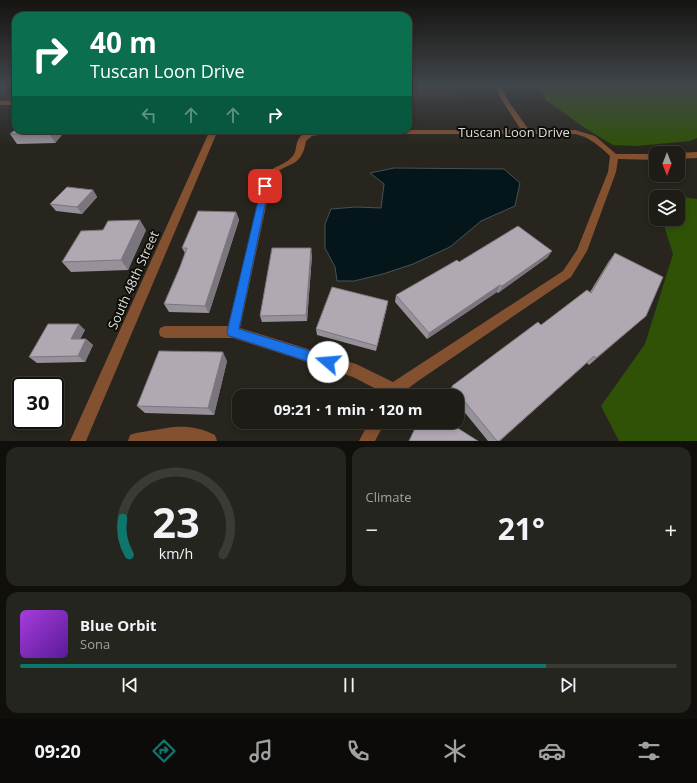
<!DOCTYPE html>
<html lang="en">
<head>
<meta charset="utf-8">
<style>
  :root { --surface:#1d1c16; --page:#25251f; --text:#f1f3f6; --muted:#a0a1a1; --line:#3b3a35; --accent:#0f766e }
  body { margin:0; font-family:"Open Sans",sans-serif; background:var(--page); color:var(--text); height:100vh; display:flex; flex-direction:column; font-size:15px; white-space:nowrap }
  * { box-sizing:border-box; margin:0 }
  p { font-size:13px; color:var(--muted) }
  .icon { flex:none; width:22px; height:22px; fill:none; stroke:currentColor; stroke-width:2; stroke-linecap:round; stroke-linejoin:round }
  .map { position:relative; height:441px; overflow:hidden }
  .side { display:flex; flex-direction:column; gap:6px; padding:6px; background:#100f0c; flex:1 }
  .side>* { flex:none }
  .top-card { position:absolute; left:12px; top:12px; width:400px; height:122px; border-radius:12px; box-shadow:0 2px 6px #0003,0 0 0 1px var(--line); background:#0b6e4f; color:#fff; overflow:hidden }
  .needle { width:26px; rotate:180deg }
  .controls { position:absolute; left:649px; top:146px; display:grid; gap:8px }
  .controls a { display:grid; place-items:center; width:36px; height:36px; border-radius:8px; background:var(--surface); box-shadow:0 2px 6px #0003,0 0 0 1px var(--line); font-size:20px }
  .speed { position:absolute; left:12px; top:377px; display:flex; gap:8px; font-size:20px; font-weight:700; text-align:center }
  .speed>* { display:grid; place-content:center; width:52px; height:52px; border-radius:50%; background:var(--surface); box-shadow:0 2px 6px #0003,0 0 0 1px var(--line); line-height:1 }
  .speed .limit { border:2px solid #111; border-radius:6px; background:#fff; color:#111 }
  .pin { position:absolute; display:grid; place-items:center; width:34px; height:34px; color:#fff; margin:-17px; border-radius:8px; box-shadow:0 2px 6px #0006 }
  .me { position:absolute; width:44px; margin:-22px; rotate:288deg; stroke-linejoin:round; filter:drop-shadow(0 0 3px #0008) }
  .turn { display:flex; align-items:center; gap:14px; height:84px; padding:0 12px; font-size:18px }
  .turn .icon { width:52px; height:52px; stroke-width:2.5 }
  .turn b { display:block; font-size:28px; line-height:34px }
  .lanes { display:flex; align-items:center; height:38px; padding:0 12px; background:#0003; justify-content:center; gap:20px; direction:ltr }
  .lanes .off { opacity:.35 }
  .big { font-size:30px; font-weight:700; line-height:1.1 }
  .side .widget { flex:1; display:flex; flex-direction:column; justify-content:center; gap:6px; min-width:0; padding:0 14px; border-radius:12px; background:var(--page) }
  .side .dial { align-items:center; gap:0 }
  .dial svg { height:104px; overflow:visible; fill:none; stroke:var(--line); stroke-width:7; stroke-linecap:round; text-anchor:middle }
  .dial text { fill:var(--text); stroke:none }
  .song { display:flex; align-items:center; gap:12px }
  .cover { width:48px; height:48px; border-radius:6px; background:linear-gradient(135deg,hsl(280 70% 55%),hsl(270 70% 35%)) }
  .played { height:4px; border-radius:2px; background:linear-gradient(90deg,var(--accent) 80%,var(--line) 80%) }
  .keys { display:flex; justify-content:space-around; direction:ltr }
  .heat { display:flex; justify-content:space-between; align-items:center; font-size:22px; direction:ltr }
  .side .tiles { flex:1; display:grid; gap:6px; grid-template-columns:1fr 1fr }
  .widget:last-child { grid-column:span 2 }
  .trip { position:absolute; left:232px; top:389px; width:232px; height:40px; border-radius:12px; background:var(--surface); box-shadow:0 2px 6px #0003,0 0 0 1px var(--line); font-weight:700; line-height:40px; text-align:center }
  .dock { display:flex; height:64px; justify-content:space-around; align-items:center; background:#0c0b09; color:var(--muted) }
  .dock .icon { width:28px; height:28px }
  .dock .on { color:var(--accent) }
  .dock b { font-size:18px; color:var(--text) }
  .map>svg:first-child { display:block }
</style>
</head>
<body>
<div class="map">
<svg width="697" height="441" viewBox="0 0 697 441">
  <rect width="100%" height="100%" fill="#27251d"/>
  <g fill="#3a2820">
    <rect x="0" y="85" width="16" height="16"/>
    <path d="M 408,85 L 453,85 L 459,101 L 408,100 Z"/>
  </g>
  <g fill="#2f5207">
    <path d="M 539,85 L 697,85 L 697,138 L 690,141 L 637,146 L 613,145 L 585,128 L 547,101 Z"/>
    <path d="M 682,197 L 697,199 L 697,441 L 619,441 L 601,406 L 645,344 L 673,254 L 662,219 L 678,219 L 678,201 Z"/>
  </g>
  <path fill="#05161b" stroke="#465254" d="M 394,168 L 504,169 L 520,183 L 515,206 L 481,221 L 450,247 L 413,264 L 383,274 L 354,281 L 337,281 L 335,267 L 325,248 L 325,224 L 331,209 L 356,207 L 381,208 L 384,184 L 370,173 Z"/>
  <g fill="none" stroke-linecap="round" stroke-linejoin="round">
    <g fill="#845130" fill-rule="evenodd">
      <path d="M 494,85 L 500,85 L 509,102 L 529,130 L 575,130 L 595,136 L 616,154 L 656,154 L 656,160 L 618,159 L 616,172 L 587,251 L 571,277 L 418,381 L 398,396 L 383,396 L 384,393 L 353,377 L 233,338 L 165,338 L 160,336 L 159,332 L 160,328 L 165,326 L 228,326 L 264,178 C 272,165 282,167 291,158 C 297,153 295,146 298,140 C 302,131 315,131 323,130 L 521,130 L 503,102 ZM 326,134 L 575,134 C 590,137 599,146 610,156 L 608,172 L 577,250 L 563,271 L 393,382 L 356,364 L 240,328 L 272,178 C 285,160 301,171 306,141 L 312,136 Z"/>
      <rect x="0" y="101" width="16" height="4"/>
      <path d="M 210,130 L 218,130 L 86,441 L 70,441 Z"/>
      <path d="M 697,152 L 697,158 L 678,159 L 678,153 Z"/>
      <path d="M 369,422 L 385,422 L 375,441 L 359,441 Z"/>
      <path d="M 173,427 C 189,426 201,428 215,435 L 217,441 L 128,441 L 130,435 L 136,433 Z"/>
    </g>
  </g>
  <g fill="#979199">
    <path d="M 66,130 L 55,143 L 17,144 L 10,134 Z"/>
    <path d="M 93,190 L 97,197 L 82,214 L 56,211 L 50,204 Z"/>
    <path d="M 236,212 L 239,220 L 209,313 L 169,312 L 164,304 L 180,267 L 185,253 L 182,248 Z"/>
    <path d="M 103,230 L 146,230 L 128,270 L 71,272 L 62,262 Z"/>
    <path d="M 615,253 L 646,316 L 589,365 L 587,363 L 500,441 L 488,441 L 457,403 L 457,396 L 452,396 L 449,393 L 452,386 L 541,325 L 590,292 L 609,261 Z"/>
    <path d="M 312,255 L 307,321 L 262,322 L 260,316 Z"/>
    <path d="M 548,257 L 498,293 L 497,292 L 427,339 L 395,302 L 396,295 L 459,262 Z"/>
    <path d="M 387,307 L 376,351 L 317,335 L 316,329 Z"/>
    <path d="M 85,330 L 80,339 L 86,339 L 93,345 L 85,362 L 37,363 L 29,357 Z"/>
    <path d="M 227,361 L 214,415 L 145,413 L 137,406 Z"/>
  </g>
  <g fill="#7b767d">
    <path d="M 52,130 L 66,130 L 55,143 L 49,133 Z"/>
    <path d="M 93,190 L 97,197 L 82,214 L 77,207 Z"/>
    <path d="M 236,212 L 239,220 L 209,313 L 205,306 Z"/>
    <path d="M 140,220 L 146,230 L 128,270 L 121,260 Z"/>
    <path d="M 311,248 L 312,255 L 307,321 L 306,315 Z"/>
    <path d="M 552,251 L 548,257 L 498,293 L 502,286 Z"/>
    <path d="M 500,285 L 497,292 L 427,339 L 429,333 Z"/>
    <path d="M 388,301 L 387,307 L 376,351 L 377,346 Z"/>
    <path d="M 646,316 L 638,323 L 589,365 L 596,358 Z"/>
    <path d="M 79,324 L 85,330 L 77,345 L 71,339 Z"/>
    <path d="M 86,339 L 93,345 L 85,362 L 78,356 Z"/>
    <path d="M 223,352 L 227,361 L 214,415 L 208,408 Z"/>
  </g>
  <g fill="#b0a9b2" stroke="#7b767d">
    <path d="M 16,129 L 16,130 L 52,130 L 49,133 L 10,134 Z"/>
    <path d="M 67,187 L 93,190 L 77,207 L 50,204 Z"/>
    <path d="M 198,211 L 236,212 L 205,306 L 164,304 L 180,267 L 187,248 L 182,248 Z"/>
    <path d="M 140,220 L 121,260 L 62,262 L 81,231 L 103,230 L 108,221 Z"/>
    <path d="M 518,226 L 552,251 L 502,286 L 500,285 L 429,333 L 396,295 L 457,260 L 459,262 Z"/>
    <path d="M 272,248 L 311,248 L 306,315 L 260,316 Z"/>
    <path d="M 615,253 L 663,277 L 646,316 L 596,358 L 594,356 L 499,441 L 497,441 L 452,386 L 538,322 L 541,325 L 587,290 L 591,293 Z"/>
    <path d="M 332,287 L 388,301 L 377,346 L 316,329 Z"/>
    <path d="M 48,324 L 79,324 L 71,339 L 86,339 L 78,356 L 29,357 Z"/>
    <path d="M 159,351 L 223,352 L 208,408 L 137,406 Z"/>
    <path d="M 418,422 L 448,422 L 478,441 L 409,441 Z"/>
  </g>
  <linearGradient id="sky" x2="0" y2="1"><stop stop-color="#151410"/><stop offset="0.58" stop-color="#41464c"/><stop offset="1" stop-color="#41464c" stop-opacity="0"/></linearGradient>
  <rect width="697" height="147" fill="url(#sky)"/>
  <path fill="#1a73e8" stroke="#114b97" d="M 262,184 L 268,184 L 269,186 L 239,329 L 333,358 L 334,362 L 333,367 L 328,368 L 233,337 L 229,336 L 227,332 Z"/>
  <g text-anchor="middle" stroke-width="4" stroke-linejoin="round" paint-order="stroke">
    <g font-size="13" fill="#dfded8" stroke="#0f0e0b">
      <text x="514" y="137">Tuscan Loon Drive</text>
      <text transform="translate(133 280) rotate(-66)" y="5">South 48th Street</text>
    </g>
  </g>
</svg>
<div class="controls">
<a><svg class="needle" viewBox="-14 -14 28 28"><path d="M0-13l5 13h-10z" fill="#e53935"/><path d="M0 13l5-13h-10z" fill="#a0a1a1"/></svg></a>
<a><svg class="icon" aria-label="layers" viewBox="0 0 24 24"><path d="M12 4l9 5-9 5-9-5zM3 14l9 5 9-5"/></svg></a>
</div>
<div class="speed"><div class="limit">30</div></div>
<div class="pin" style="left:265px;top:186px;background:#d93025"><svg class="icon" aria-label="arrive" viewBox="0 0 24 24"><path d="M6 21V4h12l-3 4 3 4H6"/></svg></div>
<svg class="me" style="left:328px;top:362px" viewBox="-20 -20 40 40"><circle r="19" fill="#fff"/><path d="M0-13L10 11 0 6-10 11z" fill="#1a73e8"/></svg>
<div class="trip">09:21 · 1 min · 120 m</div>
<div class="top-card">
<div class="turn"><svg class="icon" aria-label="right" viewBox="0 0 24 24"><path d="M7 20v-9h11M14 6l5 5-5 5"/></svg><div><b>40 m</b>Tuscan Loon Drive</div></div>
<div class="lanes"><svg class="icon off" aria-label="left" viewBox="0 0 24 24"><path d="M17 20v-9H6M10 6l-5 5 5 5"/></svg><svg class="icon off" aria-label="ahead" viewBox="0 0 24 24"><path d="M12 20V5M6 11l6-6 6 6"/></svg><svg class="icon off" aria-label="ahead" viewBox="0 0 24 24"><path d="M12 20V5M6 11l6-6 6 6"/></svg><svg class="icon" aria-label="right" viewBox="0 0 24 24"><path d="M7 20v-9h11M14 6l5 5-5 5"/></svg></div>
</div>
</div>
<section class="side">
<div class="tiles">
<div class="widget dial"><svg viewBox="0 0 100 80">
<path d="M14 69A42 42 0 1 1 86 69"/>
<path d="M14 69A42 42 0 0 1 9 41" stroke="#0f766e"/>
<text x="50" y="56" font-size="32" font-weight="700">23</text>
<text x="50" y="72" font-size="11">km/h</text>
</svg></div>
<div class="widget"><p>Climate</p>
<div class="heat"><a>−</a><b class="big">21°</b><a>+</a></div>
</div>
<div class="widget">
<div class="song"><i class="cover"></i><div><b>Blue Orbit</b><p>Sona</p></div></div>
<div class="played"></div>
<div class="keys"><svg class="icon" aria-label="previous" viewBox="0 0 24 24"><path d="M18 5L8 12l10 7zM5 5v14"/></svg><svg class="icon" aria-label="pause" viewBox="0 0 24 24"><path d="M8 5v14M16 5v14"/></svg><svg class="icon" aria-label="next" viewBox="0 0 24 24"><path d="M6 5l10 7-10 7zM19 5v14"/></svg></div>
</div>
</div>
</section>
<nav class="dock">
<b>09:20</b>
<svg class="icon on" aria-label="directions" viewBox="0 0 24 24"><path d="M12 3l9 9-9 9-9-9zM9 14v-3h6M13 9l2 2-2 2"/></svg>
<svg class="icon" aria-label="music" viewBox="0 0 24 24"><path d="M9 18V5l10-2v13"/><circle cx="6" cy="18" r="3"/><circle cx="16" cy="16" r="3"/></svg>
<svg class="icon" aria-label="phone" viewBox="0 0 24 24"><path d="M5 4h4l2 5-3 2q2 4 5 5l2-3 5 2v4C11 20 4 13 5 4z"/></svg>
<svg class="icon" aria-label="climate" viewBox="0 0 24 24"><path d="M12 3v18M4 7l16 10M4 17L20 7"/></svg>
<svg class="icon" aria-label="car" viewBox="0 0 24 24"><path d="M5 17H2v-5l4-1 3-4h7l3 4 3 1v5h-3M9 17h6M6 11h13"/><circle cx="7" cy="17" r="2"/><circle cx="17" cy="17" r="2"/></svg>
<svg class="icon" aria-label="filters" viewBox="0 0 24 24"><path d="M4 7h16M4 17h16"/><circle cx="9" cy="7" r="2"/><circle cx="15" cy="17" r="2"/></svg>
</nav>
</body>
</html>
